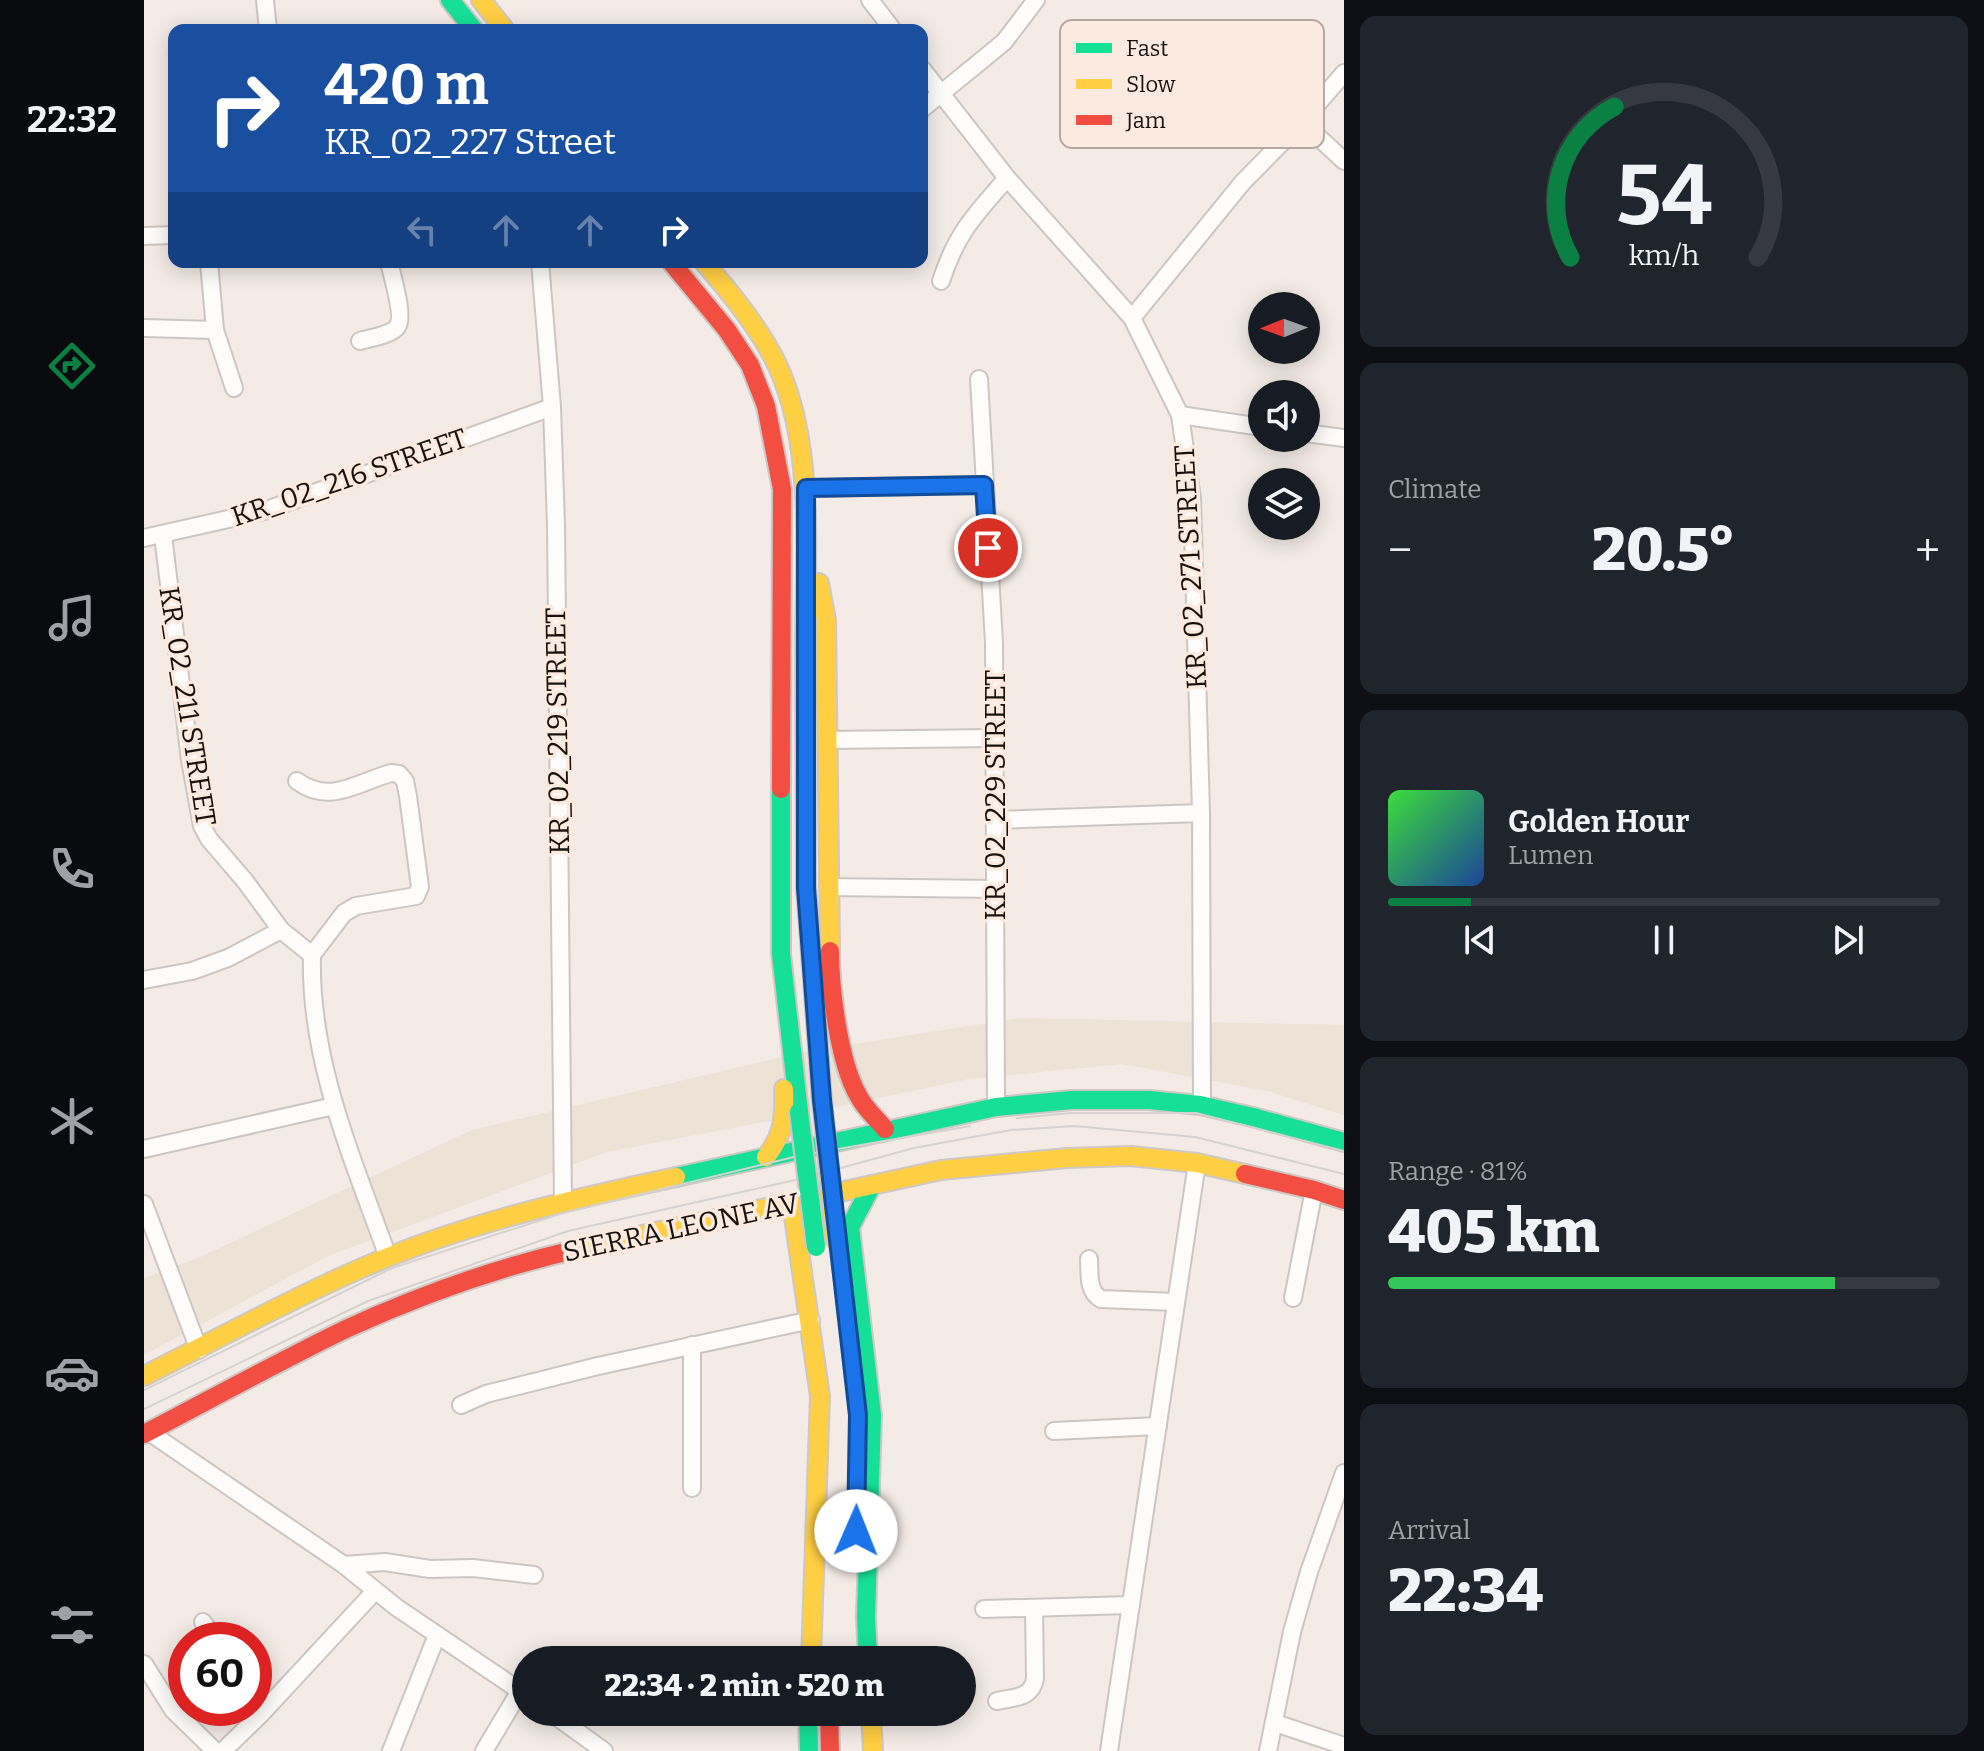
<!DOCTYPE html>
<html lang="en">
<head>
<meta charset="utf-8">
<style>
  :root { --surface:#171b24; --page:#20242c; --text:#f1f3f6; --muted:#9ea1a6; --line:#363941; --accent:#0b8043 }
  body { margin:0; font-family:Bitter,serif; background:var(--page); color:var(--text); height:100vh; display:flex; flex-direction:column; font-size:30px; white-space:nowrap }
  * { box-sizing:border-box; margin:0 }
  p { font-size:26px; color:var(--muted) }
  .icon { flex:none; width:44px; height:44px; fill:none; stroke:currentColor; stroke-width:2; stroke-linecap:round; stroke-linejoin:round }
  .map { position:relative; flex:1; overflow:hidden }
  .details { display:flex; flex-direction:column; gap:16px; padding:16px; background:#0d0f14; width:640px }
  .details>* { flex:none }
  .hud { position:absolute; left:24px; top:24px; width:760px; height:244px; border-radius:16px; box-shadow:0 4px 20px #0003; background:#1a4fa0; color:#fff; overflow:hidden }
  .needle { width:52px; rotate:269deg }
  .fabs { position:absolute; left:1104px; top:292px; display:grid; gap:16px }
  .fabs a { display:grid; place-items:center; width:72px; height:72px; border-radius:50%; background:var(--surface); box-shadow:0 4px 20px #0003; font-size:40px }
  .speed { position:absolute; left:24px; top:1622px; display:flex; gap:16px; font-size:40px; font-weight:700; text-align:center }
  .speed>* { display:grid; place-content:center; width:104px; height:104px; border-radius:50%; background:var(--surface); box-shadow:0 4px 20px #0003; line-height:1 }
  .speed .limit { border:12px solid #d22; background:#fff; color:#111 }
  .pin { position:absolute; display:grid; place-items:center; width:68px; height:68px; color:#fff; margin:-34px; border:4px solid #fff; border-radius:50%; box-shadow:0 2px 8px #0007 }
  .me { position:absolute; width:88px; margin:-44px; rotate:1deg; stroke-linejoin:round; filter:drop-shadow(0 0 6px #0008) }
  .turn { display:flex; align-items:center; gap:28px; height:168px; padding:0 24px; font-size:36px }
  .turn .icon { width:104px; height:104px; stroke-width:2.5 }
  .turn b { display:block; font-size:56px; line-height:68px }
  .lanes { display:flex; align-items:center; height:76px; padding:0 24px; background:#0003; justify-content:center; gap:40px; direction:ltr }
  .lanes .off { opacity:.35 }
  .big { font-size:60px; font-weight:800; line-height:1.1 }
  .details .tile { flex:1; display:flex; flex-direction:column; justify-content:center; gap:12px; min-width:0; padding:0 28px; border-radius:16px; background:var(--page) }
  .details .dial { align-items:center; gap:0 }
  .dial svg { height:208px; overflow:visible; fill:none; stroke:var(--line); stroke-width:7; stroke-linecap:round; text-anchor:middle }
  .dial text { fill:var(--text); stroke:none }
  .song { display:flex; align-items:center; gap:24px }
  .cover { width:96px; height:96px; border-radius:12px; background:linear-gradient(135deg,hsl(120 70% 55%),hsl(220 70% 35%)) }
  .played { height:8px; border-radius:4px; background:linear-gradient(90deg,var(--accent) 15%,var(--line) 15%) }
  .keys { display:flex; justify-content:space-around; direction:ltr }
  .heat { display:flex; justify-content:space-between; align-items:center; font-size:44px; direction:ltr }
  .charge { height:12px; border-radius:6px; background:linear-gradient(90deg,#34c759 81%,var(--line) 0) }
  .trip { position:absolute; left:368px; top:1646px; width:464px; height:80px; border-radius:40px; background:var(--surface); box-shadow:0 4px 20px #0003; font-weight:800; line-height:80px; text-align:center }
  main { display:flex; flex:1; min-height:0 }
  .dock { display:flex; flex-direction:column; width:144px; justify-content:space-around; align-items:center; background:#090b0e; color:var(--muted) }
  .dock .icon { width:56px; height:56px }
  .dock .current { color:var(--accent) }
  .dock b { font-size:36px; color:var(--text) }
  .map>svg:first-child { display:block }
</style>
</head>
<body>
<main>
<nav class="dock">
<b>22:32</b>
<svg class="icon current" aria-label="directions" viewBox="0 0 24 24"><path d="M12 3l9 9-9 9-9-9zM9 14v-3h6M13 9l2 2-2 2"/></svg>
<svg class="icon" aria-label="music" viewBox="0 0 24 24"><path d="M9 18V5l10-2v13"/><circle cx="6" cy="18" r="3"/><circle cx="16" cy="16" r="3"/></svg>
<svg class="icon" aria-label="phone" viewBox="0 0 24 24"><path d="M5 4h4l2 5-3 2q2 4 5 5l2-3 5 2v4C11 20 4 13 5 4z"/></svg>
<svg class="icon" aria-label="climate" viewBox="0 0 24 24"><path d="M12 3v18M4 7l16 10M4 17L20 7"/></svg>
<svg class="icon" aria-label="car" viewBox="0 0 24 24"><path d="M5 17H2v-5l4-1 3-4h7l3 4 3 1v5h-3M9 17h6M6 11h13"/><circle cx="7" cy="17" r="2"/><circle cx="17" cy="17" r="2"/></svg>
<svg class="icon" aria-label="filters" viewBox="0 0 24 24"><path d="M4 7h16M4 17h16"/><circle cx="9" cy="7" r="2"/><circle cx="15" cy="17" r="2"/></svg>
</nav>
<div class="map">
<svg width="1200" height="1751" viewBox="0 0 1200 1751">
  <rect width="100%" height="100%" fill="#f4ebe6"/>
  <path fill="#ece2d5" d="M 876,1018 L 1200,1025 L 1200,1115 L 1123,1091 L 978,1064 L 825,1079 L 636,1119 L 463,1152 L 184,1256 L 0,1355 L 0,1278 L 54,1258 L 328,1130 L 659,1052 Z"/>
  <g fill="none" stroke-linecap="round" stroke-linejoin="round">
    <defs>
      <g id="street">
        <path d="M 121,0 L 124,30"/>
        <path d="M 726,0 L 749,30"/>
        <path d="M 778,69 L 863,178 L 988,318 L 1036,415 L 1048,498 L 1057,813 L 1058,1106"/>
        <path d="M 778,109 L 860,42 L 892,0"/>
        <path d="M 1158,122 L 1200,161"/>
        <path d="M 0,236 L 30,235"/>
        <path d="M 396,262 L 408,407 L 412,525 L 419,1201"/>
        <path d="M 797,281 C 813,232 831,215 863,178"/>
        <path d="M 988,318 L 1099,182 L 1158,122 L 1200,73"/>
        <path d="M 0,328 L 71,330 L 65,262"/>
        <path d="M 71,330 L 90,388"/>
        <path d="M 216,341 C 226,338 247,335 253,327 C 261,318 248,275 245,262"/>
        <path d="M 835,379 L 850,643 L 852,1107"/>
        <path d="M 1036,415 L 1118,427"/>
        <path d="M 1162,433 L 1200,438"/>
        <path d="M 662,488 L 840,485"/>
        <path d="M 19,535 L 46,760 L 58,826 L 65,839 L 101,881 L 137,930 L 168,955 C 165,1061 209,1159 244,1257"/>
        <path d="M 0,538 L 120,511 L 408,407"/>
        <path d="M 683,740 L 851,738"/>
        <path d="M 153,781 C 186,805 212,783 247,773 L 255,774 L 261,781 L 264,796 L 276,887 L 272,896 L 212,906 L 200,913 L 168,955"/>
        <path d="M 851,820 L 1057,813"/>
        <path d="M 684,887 L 851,889"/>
        <path d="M 0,980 L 48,971 L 84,958 L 137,930"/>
        <path d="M 0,1149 L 190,1106"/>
        <path d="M 0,1204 L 55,1350"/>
        <path d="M 945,1259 C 946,1274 943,1291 957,1299 L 1032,1302"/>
        <path d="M 1149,1298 L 1170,1190"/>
        <path d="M 317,1405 L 342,1394 L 454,1366 L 667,1320"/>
        <path d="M 910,1431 L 1014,1426"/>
        <path d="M 5,1432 L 200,1565 L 252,1607 L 382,1695"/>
        <path d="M 548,1488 L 548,1345"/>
        <path d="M 200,1565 L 241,1562 L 286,1569 L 329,1568 L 390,1575"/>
        <path d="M 840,1609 L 987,1605"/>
        <path d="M 59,1622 L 71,1640"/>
        <path d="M 0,1664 L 29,1710 L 71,1751"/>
        <path d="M 853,1701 C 870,1697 887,1699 891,1679 L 890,1608"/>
        <path d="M 406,1712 L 460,1751"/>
        <path d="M 1131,1723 L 1200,1746"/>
        <path d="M 79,1751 L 117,1714 L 231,1591"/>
        <path d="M 247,1751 L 293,1635"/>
        <path d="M 340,1751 L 376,1691"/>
        <path d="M 965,1751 L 1053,1163"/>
        <path d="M 1124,1751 L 1148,1632 L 1165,1572 L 1200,1473"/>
      </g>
      <g id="fast">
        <path d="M 306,0 L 330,30"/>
        <path d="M 661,648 L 662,888 L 678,1100"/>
        <path d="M 637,789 L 637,954 L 655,1112"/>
        <path d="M 532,1177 L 852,1107 L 928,1100 L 1005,1100 L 1056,1105 L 1109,1117 L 1200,1142"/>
        <path d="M 724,1660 L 722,1618 L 728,1415 L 706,1227 L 728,1185"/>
        <path d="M 664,1712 L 665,1751"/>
      </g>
      <g id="slow">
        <path d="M 337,0 L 361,30"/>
        <path d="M 560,262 C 584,290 608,319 626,351 C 673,433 661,556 661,648"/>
        <path d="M 675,583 L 682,620 L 686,951"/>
        <path d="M 622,1157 C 640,1135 641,1117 640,1089"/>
        <path d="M 648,1203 L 676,1396 L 667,1660"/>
        <path d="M 434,1249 L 797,1170 L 923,1158 L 987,1156 L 1053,1163 L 1101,1174"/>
        <path d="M 0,1376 C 72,1340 144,1300 218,1268 C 318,1224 425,1200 532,1177"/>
        <path d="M 727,1712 L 729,1751"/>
      </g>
      <g id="jam">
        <path d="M 527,262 L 583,330 L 606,365 L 622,406 L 638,489 L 637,789"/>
        <path d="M 686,951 C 686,989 695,1062 714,1095 C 720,1108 732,1118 741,1129"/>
        <path d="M 1101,1174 L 1170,1190 L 1200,1200"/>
        <path d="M 0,1434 C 67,1399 134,1362 202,1329 C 276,1295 355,1267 434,1249"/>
        <path d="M 685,1712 L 686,1751"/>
      </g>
    </defs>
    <use href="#street" stroke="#ccc6c2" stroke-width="20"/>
    <use href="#fast" stroke="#cdc8c6" stroke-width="22"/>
    <use href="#slow" stroke="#cdc8c6" stroke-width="22"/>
    <use href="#jam" stroke="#cdc8c6" stroke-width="22"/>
    <use href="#street" stroke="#fdfcfb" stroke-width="16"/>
    <use href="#fast" stroke="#16e098" stroke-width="18"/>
    <use href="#slow" stroke="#ffcf43" stroke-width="18"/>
    <use href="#jam" stroke="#f24e42" stroke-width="18"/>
    <g stroke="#d5d2d0" stroke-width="2">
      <path d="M 873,1118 L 928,1113 L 1052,1113 L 1200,1151"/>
      <path d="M 0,1390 L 248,1268 L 419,1213 L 654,1156 L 826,1126"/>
      <path d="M 0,1409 L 224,1301 L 424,1231 L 660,1178 L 770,1148 L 829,1137 L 867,1130 L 930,1126 L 1051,1137 L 1200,1174"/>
    </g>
    <defs>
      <path id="fast-bridge" d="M 655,1112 L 672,1247"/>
      <path id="slow-bridge" d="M 678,1100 L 692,1244"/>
    </defs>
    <use href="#fast-bridge" stroke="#cdc8c6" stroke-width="22" stroke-linecap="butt"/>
    <use href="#slow-bridge" stroke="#cdc8c6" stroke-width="22" stroke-linecap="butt"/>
    <use href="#fast-bridge" stroke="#16e098" stroke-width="18"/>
    <use href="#slow-bridge" stroke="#ffcf43" stroke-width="18"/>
  </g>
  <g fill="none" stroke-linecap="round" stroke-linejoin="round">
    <defs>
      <path id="route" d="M 712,1531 L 714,1415 L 678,1100 L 662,888 L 662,488 L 840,485 L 844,548"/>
    </defs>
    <use href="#route" stroke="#114b97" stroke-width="20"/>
    <use href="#route" stroke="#1a73e8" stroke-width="14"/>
  </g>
  <g text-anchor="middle" stroke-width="7" stroke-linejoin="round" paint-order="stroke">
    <g font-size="28" fill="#18120f" stroke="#faeae0">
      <text transform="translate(205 477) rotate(-19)" y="10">KR_02_216 STREET</text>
      <text transform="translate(1046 567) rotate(-93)" y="10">KR_02_271 STREET</text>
      <text transform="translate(44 706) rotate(81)" y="10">KR_02_211 STREET</text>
      <text transform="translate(413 731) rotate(-91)" y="10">KR_02_219 STREET</text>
      <text transform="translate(851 795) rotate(-90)" y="10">KR_02_229 STREET</text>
      <text transform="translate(537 1227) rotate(-12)" y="10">SIERRA LEONE AV</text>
    </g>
  </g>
  <rect x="916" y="20" width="264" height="128" rx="12" fill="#faeae0" stroke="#b6a9a1" stroke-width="2"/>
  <rect x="932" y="43" width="36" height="10" fill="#16e098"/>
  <rect x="932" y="79" width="36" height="10" fill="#ffcf43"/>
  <rect x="932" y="115" width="36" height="10" fill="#f24e42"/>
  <g font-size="22" fill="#18120f">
    <text x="982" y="56">Fast</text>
    <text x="982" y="92">Slow</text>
    <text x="982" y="128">Jam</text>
  </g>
</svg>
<div class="fabs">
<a><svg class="needle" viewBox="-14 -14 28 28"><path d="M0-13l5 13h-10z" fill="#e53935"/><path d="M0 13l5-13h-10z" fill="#9ea1a6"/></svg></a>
<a><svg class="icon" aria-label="sound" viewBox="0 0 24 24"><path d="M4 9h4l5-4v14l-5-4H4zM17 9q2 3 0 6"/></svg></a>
<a><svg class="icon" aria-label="layers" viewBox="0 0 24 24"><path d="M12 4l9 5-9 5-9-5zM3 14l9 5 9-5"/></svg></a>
</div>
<div class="speed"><div class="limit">60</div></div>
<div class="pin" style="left:844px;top:548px;background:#d93025"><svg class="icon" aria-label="arrive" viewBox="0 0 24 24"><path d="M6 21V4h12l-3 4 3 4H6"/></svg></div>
<svg class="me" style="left:712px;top:1531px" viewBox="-20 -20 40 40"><circle r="19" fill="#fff"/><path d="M0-13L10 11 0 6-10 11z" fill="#1a73e8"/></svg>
<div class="trip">22:34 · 2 min · 520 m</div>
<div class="hud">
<div class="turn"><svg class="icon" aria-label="right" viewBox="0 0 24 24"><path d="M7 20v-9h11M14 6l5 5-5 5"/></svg><div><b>420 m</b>KR_02_227 Street</div></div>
<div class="lanes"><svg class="icon off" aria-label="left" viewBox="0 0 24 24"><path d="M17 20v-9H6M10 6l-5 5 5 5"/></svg><svg class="icon off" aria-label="ahead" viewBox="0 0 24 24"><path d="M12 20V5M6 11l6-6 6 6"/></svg><svg class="icon off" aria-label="ahead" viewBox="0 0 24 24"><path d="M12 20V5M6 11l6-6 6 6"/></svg><svg class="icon" aria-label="right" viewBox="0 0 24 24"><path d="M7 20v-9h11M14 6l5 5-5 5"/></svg></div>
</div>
</div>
<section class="details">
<div class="tile dial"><svg viewBox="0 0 100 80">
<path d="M14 69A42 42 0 1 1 86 69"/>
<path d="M14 69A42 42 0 0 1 31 11" stroke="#0b8043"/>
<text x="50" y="56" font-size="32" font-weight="700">54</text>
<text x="50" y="72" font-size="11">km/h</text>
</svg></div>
<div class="tile"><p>Climate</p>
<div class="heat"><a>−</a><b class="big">20.5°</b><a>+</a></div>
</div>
<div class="tile">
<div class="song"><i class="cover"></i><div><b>Golden Hour</b><p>Lumen</p></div></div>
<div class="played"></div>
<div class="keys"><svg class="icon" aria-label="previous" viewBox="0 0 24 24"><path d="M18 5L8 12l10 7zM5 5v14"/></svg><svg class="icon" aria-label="pause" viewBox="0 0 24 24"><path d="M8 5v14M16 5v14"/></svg><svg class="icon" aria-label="next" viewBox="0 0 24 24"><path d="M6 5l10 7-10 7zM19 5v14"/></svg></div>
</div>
<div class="tile"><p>Range · 81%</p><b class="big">405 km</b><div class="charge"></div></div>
<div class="tile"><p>Arrival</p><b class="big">22:34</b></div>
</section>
</main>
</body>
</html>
